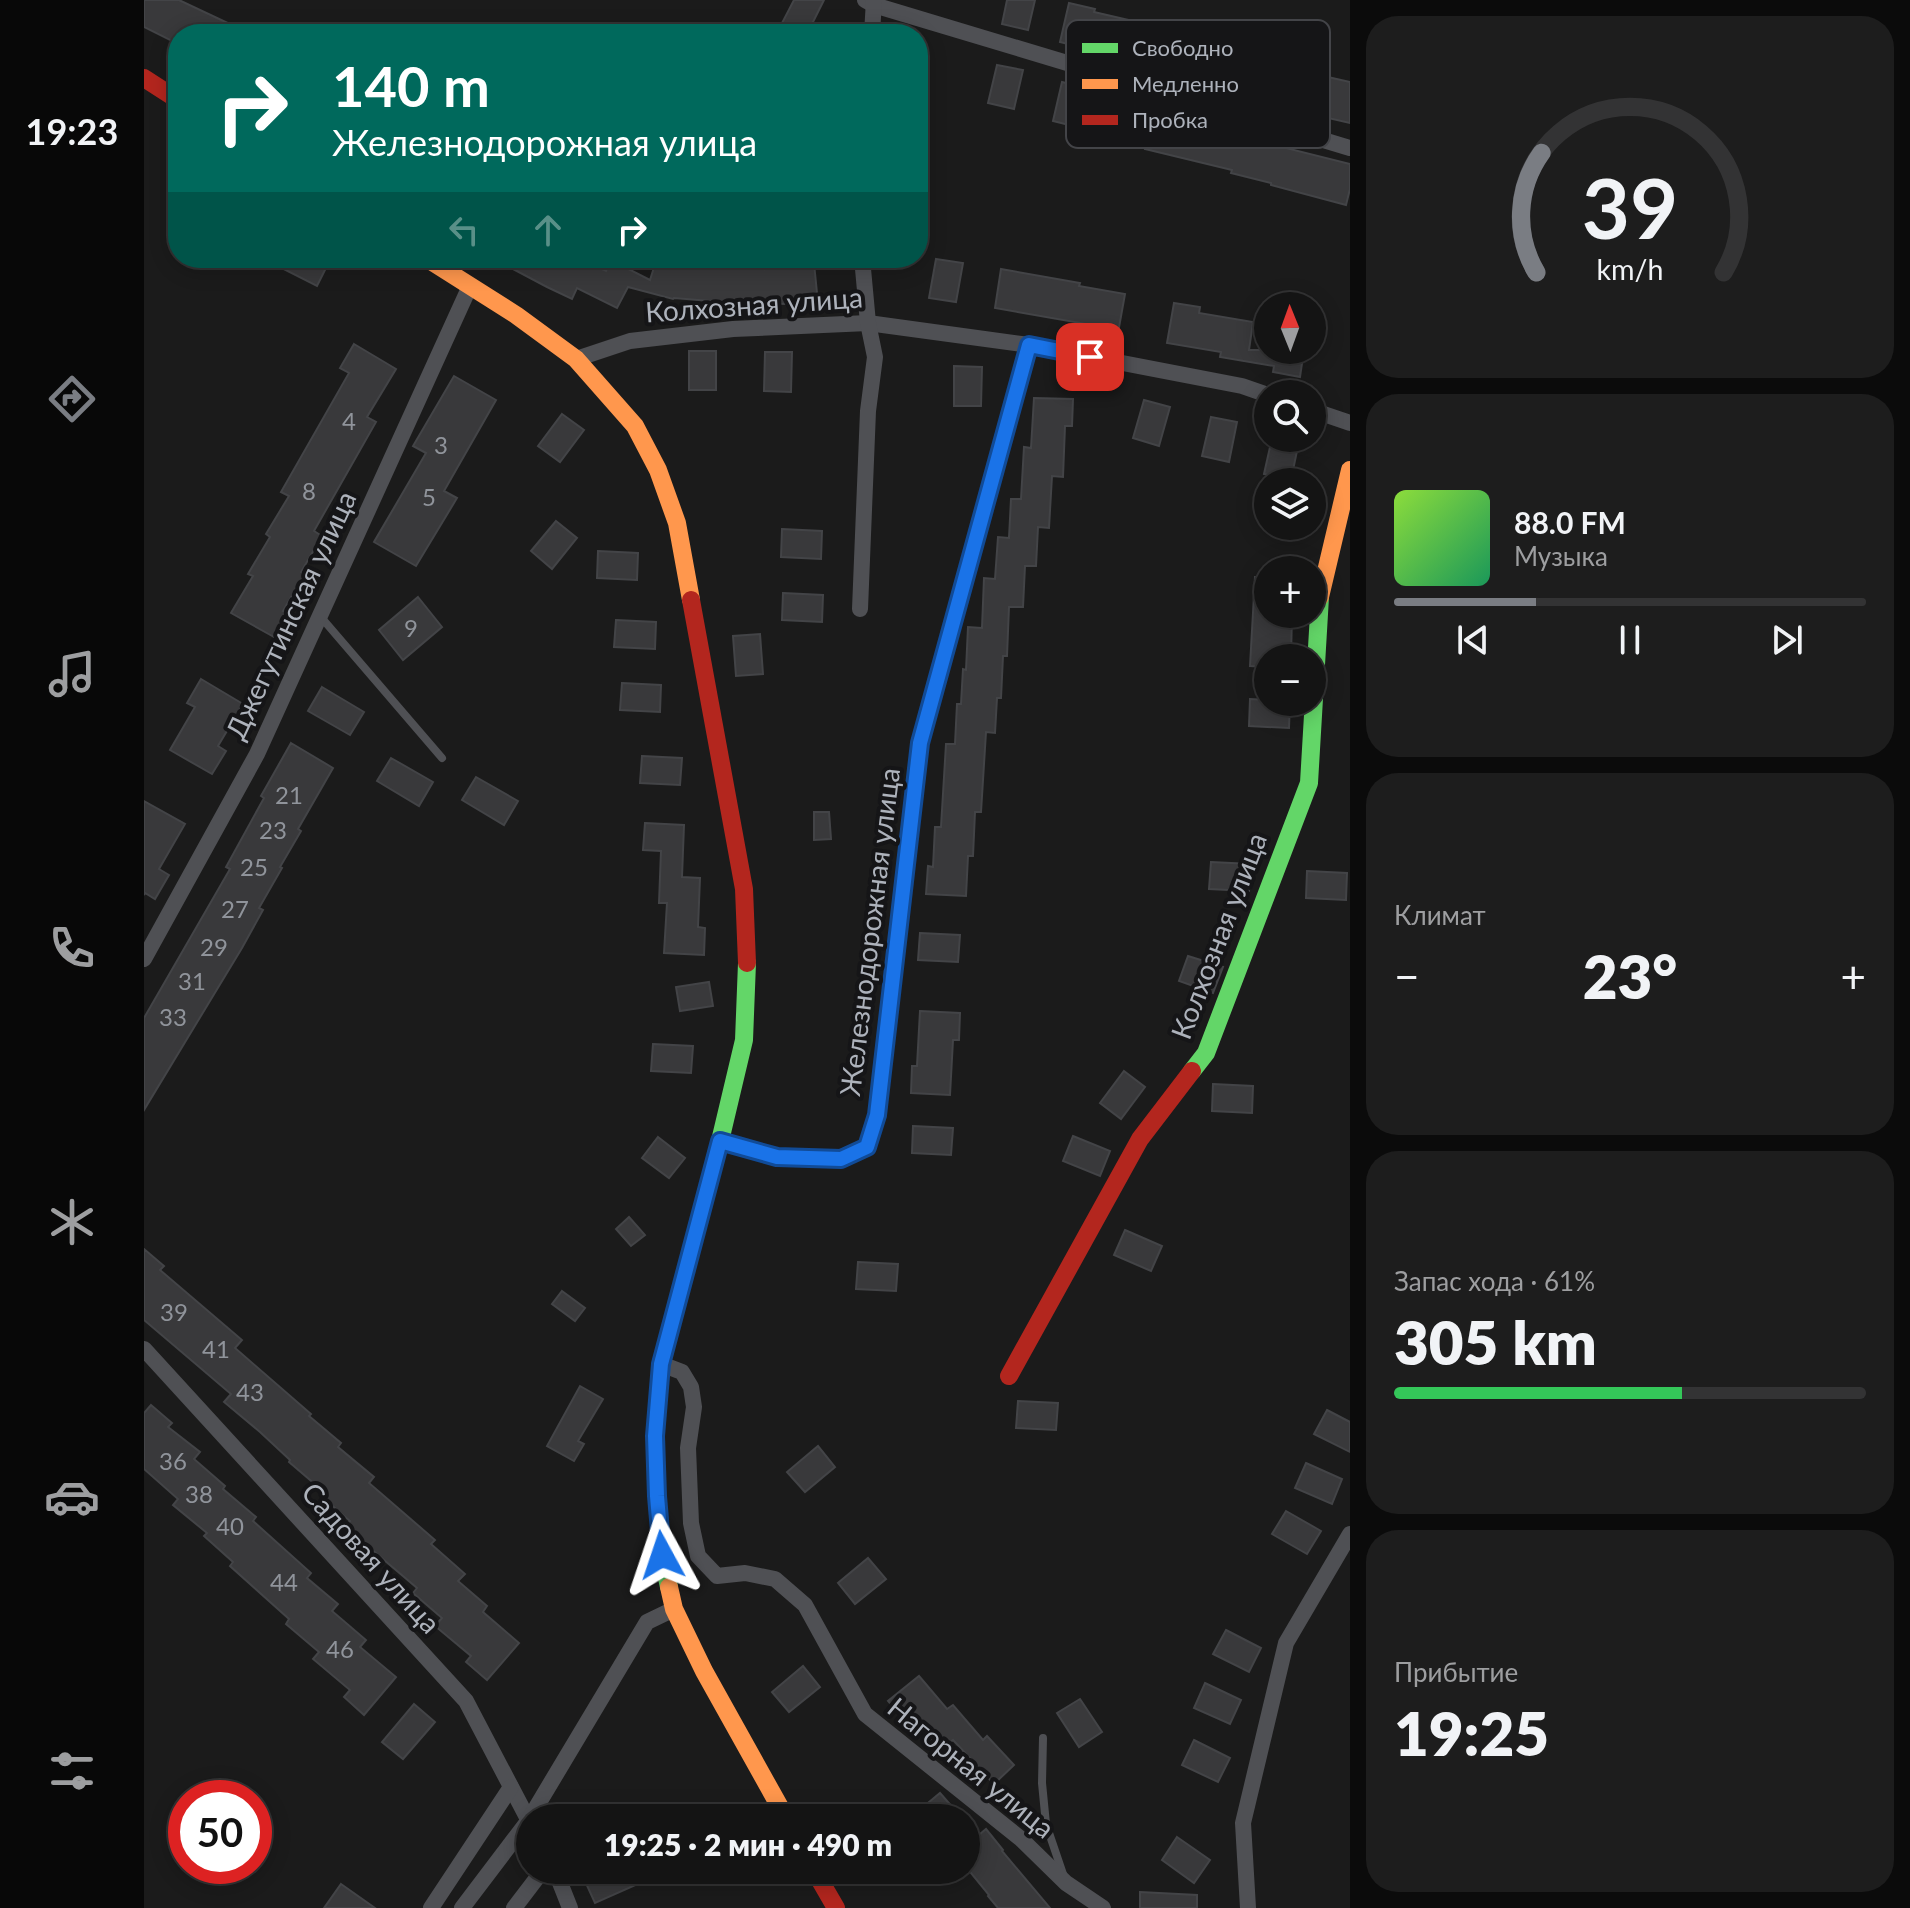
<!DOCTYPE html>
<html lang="ru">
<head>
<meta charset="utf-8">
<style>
  :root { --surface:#141414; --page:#1d1d1d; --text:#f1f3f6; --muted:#9d9ea0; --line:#333334; --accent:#7a7d83 }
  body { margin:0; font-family:Lato,sans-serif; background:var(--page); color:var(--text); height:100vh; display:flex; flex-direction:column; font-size:30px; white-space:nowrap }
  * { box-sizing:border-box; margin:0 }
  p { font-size:26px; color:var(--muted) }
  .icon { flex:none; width:44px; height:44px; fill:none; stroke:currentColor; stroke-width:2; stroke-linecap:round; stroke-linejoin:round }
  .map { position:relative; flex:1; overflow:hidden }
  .sheet { display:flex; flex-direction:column; gap:16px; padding:16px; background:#0b0b0b; width:560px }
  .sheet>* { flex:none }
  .guide { position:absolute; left:24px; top:24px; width:760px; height:244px; border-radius:32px; box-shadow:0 4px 20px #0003,0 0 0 2px var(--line); background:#00695c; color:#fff; overflow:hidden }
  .needle { width:52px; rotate:359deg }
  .controls { position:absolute; left:1110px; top:292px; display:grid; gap:16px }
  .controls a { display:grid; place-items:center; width:72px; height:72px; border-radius:50%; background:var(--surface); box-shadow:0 4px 20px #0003,0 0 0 2px var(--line); font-size:40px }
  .speed { position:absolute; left:24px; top:1780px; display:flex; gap:16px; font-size:40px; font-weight:700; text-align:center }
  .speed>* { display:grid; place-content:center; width:104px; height:104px; border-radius:50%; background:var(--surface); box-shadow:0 4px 20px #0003,0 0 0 2px var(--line); line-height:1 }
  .speed .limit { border:12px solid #d22; background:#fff; color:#111 }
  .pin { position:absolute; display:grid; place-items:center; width:68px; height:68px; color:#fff; margin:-34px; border-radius:16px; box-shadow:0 4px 12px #0006 }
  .me { position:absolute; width:88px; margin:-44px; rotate:355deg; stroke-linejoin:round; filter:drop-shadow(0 0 6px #0008) }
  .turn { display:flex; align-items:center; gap:28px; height:168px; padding:0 32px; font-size:36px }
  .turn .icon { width:104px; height:104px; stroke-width:2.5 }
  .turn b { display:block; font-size:56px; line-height:68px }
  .lanes { display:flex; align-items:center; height:76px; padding:0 32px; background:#0003; justify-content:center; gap:40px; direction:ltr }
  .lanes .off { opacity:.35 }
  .big { font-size:60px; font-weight:800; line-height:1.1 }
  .sheet .tile { flex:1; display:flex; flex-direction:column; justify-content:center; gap:12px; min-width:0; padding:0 28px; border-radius:32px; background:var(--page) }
  .sheet .dial { align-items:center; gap:0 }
  .dial svg { height:208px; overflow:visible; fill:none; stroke:var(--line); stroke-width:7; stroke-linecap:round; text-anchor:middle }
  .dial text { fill:var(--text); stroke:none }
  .song { display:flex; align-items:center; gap:24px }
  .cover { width:96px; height:96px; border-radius:12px; background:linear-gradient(135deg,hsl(90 70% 55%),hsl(150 70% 35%)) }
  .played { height:8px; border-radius:4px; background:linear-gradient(90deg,var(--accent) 30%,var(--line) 30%) }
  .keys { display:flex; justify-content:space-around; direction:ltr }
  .heat { display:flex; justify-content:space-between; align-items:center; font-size:44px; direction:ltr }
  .charge { height:12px; border-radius:6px; background:linear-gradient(90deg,#34c759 61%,var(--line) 0) }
  .trip { position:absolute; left:372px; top:1804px; width:464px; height:80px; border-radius:40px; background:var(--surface); box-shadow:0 4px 20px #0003,0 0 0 2px var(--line); font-weight:800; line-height:80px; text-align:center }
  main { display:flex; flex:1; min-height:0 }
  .dock { display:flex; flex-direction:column; width:144px; justify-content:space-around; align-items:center; background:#080808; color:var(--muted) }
  .dock .icon { width:56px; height:56px }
  .dock .current { color:var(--accent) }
  .dock b { font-size:36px; color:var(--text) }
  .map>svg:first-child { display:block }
</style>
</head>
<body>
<main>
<nav class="dock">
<b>19:23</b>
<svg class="icon current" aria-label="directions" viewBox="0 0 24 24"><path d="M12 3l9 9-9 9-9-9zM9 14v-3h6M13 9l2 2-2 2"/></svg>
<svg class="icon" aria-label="music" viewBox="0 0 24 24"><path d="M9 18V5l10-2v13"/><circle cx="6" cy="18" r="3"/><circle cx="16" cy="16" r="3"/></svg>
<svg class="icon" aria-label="phone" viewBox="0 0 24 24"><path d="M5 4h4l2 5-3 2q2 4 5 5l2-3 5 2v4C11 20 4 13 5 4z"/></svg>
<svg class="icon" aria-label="climate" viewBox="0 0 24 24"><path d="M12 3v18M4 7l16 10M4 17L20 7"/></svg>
<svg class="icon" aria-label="car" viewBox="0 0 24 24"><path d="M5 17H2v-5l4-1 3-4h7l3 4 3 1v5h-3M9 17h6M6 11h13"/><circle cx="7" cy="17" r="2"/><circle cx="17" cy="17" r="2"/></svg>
<svg class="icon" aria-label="filters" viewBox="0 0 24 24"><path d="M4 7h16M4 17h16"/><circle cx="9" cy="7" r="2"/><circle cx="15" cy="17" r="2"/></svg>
</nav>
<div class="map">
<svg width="1206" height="1908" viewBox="0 0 1206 1908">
  <rect width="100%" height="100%" fill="#1b1b1b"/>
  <g fill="#39393b" stroke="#434447" stroke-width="2">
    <path d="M 0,0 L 35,0 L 107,34 L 34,34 L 34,44 L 0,27 Z"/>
    <path d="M 650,0 L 680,0 L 663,34 L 655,34 L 637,25 Z"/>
    <path d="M 863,0 L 891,0 L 884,30 L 858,24 Z"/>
    <path d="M 925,3 L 951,9 L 950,12 L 1041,33 L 1041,36 L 1082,45 L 1081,49 L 1124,58 L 1123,63 L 1206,82 L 1206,123 L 1132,106 L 1133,102 L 1088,91 L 1089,88 L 1047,78 L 1047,76 L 961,55 L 961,53 L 916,42 Z"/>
    <path d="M 853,65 L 879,70 L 870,109 L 844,103 Z"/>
    <path d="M 918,82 L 987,99 L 986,105 L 1080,127 L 1079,130 L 1122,140 L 1122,143 L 1206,164 L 1206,189 L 1202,205 L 1127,185 L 1127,183 L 1087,173 L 1088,170 L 1001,149 L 1002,144 L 909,121 Z"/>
    <path d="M 118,258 L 187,258 L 173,286 Z"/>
    <path d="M 375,258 L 435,258 L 462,271 L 467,260 L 506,280 L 513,258 L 529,258 L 550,264 L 551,260 L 578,263 L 621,263 L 621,269 L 670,263 L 674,303 L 647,305 L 647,304 L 591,303 L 530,298 L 529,299 L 484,287 L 473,308 L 433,288 L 428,299 L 403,287 L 369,269 Z"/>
    <path d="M 792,259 L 819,263 L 812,302 L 785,298 Z"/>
    <path d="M 857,269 L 936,283 L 935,286 L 981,294 L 974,333 L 947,329 L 948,325 L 851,308 Z"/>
    <path d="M 1030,303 L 1056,307 L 1055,313 L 1109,322 L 1105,350 L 1160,350 L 1156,377 L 1129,372 L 1130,366 L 1076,357 L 1077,352 L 1023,343 Z"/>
    <path d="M 210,344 L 252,369 L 223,417 L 232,422 L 170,531 L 178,536 L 157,572 L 160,575 L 139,611 L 144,613 L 130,637 L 87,613 L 109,576 L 104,574 L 126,537 L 122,534 L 145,496 L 137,492 L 205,373 L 196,368 Z"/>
    <rect x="545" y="351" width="27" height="39"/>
    <path d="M 621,352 L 648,352 L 647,392 L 620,391 Z"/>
    <path d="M 810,366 L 838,367 L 837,406 L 810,406 Z"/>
    <path d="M 310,376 L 352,400 L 300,491 L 313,498 L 272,566 L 230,542 L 282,453 L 269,446 Z"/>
    <path d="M 890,398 L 929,399 L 928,426 L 921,426 L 919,477 L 908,476 L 905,528 L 894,527 L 892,566 L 881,566 L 879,607 L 865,607 L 863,656 L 859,656 L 857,698 L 853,698 L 851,733 L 842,732 L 837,812 L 831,812 L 829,856 L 824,856 L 822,896 L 782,894 L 784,866 L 789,867 L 791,827 L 797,827 L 802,744 L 811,744 L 813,704 L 817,704 L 819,669 L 822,670 L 824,627 L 838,628 L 840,578 L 851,579 L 854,537 L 865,538 L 867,499 L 877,499 L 880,447 L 887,448 Z"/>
    <path d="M 1000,400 L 1026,407 L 1015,446 L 989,438 Z"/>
    <path d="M 418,414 L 440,430 L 416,462 L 394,446 Z"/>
    <path d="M 1067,417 L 1093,422 L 1085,462 L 1058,456 Z"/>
    <path d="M 1128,438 L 1155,441 L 1147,480 L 1120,474 Z"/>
    <path d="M 412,521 L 433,538 L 408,569 L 387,551 Z"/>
    <path d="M 638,529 L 678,531 L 677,559 L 637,557 Z"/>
    <path d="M 454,551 L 494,553 L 493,580 L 453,578 Z"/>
    <path d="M 1111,577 L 1124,577 L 1124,614 L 1148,614 L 1147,658 L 1124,658 L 1124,667 L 1106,666 Z"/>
    <path d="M 639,593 L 679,595 L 678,622 L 638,620 Z"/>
    <path d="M 274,597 L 298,627 L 259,660 L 235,630 Z"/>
    <path d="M 472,620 L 512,622 L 511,649 L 470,647 Z"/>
    <path d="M 616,634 L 619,674 L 592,676 L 589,636 Z"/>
    <path d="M 57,679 L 99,704 L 74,746 L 82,751 L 68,774 L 26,750 L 51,707 L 43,703 Z"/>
    <path d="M 478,683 L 517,685 L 516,712 L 476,710 Z"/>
    <path d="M 178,687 L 220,712 L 206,735 L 164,711 Z"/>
    <path d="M 1106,699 L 1124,700 L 1124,702 L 1146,702 L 1145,728 L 1105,726 Z"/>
    <path d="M 147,743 L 189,768 L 154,829 L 157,831 L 136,867 L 138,868 L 115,908 L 119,910 L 98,948 L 0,1110 L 0,1018 L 86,869 L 82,867 L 120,798 L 117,796 Z"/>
    <path d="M 498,756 L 538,758 L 536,785 L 496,783 Z"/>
    <path d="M 247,758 L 289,782 L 275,806 L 233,781 Z"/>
    <path d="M 332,777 L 374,801 L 360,825 L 318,800 Z"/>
    <path d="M 0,801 L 41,824 L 15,869 L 25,875 L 11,899 L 1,893 L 0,895 Z"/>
    <path d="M 670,812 L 685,812 L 687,839 L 670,840 Z"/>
    <path d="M 501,823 L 540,825 L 538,877 L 556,878 L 554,927 L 561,928 L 560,955 L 520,953 L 523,903 L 515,903 L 517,851 L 499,850 Z"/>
    <path d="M 1067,862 L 1107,864 L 1105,891 L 1065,889 Z"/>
    <path d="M 1163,871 L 1203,873 L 1202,900 L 1162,898 Z"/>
    <path d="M 776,933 L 816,935 L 814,962 L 774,960 Z"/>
    <path d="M 1044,956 L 1079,967 L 1069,993 L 1035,981 Z"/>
    <path d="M 565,982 L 569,1006 L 536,1011 L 532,987 Z"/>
    <path d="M 776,1011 L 816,1013 L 815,1040 L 809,1040 L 806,1095 L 767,1093 L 768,1066 L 773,1066 Z"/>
    <path d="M 509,1044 L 549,1046 L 547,1073 L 507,1071 Z"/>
    <path d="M 980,1071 L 1001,1087 L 977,1119 L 956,1103 Z"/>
    <path d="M 1069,1084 L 1109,1086 L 1108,1113 L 1068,1111 Z"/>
    <path d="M 769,1126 L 809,1128 L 807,1155 L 768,1153 Z"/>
    <path d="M 929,1136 L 966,1151 L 956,1176 L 919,1161 Z"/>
    <path d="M 514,1137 L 541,1158 L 525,1178 L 498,1158 Z"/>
    <path d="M 485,1217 L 501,1235 L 487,1246 L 472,1229 Z"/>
    <path d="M 981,1230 L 1018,1246 L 1007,1271 L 970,1255 Z"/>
    <path d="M 0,1249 L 20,1266 L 16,1270 L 98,1340 L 91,1348 L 167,1414 L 165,1416 L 197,1443 L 194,1447 L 230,1477 L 225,1483 L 291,1540 L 287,1544 L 321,1574 L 314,1581 L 343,1606 L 339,1612 L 375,1643 L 343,1680 L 322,1662 L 327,1656 L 291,1626 L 298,1618 L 269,1593 L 273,1588 L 201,1527 L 206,1521 L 177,1496 L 180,1492 L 145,1462 L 146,1460 L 116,1432 L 80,1402 L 87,1394 L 0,1320 Z"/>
    <path d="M 714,1262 L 754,1264 L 752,1291 L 712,1289 Z"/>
    <path d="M 418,1291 L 441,1308 L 431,1321 L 408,1304 Z"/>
    <path d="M 436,1386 L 459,1399 L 434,1441 L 440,1444 L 430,1461 L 403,1446 Z"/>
    <path d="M 874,1401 L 914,1403 L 912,1430 L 872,1428 Z"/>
    <path d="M 7,1405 L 28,1423 L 24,1427 L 56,1452 L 50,1459 L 81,1486 L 79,1489 L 112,1517 L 109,1521 L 167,1573 L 163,1578 L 194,1604 L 188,1611 L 222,1640 L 216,1647 L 252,1677 L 220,1715 L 200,1697 L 206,1690 L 169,1659 L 175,1652 L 142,1624 L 145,1619 L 86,1566 L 89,1562 L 60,1536 L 63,1533 L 29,1505 L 34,1499 L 0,1469 L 0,1413 Z"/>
    <path d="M 1183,1410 L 1206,1422 L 1206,1452 L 1170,1434 Z"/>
    <path d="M 674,1446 L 691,1467 L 661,1492 L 643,1472 Z"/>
    <path d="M 1162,1463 L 1198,1479 L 1188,1504 L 1151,1488 Z"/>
    <path d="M 1142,1511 L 1177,1531 L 1163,1554 L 1128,1534 Z"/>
    <path d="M 724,1558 L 742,1579 L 711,1604 L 694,1583 Z"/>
    <path d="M 1082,1630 L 1117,1648 L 1105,1672 L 1069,1654 Z"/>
    <path d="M 659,1666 L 676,1687 L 645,1712 L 628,1692 Z"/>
    <path d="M 775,1676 L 803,1709 L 809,1705 L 839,1740 L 843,1736 L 870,1765 L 850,1784 L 809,1740 L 796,1751 L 768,1717 L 762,1722 L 744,1701 Z"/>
    <path d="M 1061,1683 L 1097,1700 L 1086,1724 L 1050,1708 Z"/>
    <path d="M 936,1699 L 958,1732 L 935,1747 L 913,1713 Z"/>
    <path d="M 270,1704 L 291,1722 L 259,1759 L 238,1742 Z"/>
    <path d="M 1050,1740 L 1086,1758 L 1074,1782 L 1038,1765 Z"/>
    <path d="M 796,1793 L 818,1818 L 766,1818 Z"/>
    <path d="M 842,1829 L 859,1850 L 858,1851 L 906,1908 L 854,1908 L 844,1896 L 845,1895 L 822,1867 L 822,1846 Z"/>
    <path d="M 1033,1837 L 1066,1860 L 1050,1883 L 1018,1860 Z"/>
    <path d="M 458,1870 L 490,1870 L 496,1883 L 451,1903 L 440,1879 Z"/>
    <path d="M 197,1884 L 231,1908 L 180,1908 Z"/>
    <path d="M 996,1892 L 1053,1895 L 1053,1908 L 996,1908 Z"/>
  </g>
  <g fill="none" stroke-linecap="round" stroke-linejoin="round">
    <g stroke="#4f5054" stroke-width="8">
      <path d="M 176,616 L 298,758"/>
      <path d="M 899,1738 L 898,1783 L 902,1824 L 919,1874"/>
    </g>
    <g stroke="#4f5054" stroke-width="16">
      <path d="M 721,0 L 730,5 L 1206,148"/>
      <path d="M 728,34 L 730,0"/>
      <path d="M 432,359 L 486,341 L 589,329 L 724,323 L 885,345 L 1098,386 L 1124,395"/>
      <path d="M 1168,410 L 1206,423"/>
      <path d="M 716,609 L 724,411 L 731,357 L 724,323 L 718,258"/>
      <path d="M 0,959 L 113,754 L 326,286"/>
      <path d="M 0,1349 L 322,1701 L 386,1823"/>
      <path d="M 517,1364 L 538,1372 L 547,1387 L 550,1407 L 544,1448 L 547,1523 L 554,1556 L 573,1576 L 601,1573 L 631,1579 L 661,1605 L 721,1714 L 877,1839 L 922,1883 L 959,1908"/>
      <path d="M 411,1870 L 426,1908"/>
      <path d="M 287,1908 L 367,1787"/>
      <path d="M 318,1908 L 384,1821 L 503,1622 L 530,1609"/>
      <path d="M 370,1908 L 399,1870"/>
      <path d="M 1104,1908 L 1099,1823 L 1142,1643 L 1206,1534"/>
    </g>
    <g stroke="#63d668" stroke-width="18">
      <path d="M 773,767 L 776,743 L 885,345"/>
      <path d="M 1048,1071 L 1062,1053 L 1165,783 L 1176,597"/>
      <path d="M 525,1587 L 518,1555 L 513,1496 L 511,1436 L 517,1364 L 576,1141 L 600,1040 L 603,963"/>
    </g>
    <g stroke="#ff974d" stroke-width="18">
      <path d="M 282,258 L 372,315 L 432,359 L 491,426 L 514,470 L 533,523 L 547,600"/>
      <path d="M 1176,597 L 1206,470"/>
      <path d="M 576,1141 L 633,1157 L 697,1159 L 723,1147 L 733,1115 L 773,767"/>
      <path d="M 525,1587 L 530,1609 L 560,1671 L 642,1818"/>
    </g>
    <g stroke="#b3261e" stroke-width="18">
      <path d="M 0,78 L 34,100"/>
      <path d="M 547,600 L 600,889 L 603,963"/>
      <path d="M 865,1376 L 996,1139 L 1048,1071"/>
      <path d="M 670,1870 L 692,1908"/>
    </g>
  </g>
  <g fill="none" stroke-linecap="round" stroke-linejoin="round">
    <defs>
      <path id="route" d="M 518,1555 L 513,1496 L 511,1436 L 517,1364 L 576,1141 L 633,1157 L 697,1159 L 723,1147 L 733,1115 L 776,743 L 885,345 L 946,357"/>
    </defs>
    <use href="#route" stroke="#114b97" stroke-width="20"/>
    <use href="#route" stroke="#1a73e8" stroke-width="14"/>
  </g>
  <g text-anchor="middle" stroke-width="8" stroke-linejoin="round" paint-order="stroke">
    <g font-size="24" fill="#90949b">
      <text x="205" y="430">4</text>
      <text x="297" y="454">3</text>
      <text x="165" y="500">8</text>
      <text x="285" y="506">5</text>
      <text x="267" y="637">9</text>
      <text x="145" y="804">21</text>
      <text x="129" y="839">23</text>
      <text x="110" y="876">25</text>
      <text x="91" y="918">27</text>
      <text x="70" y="956">29</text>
      <text x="48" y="990">31</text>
      <text x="29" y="1026">33</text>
      <text x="30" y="1321">39</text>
      <text x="72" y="1358">41</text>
      <text x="106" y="1401">43</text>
      <text x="29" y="1470">36</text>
      <text x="55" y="1503">38</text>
      <text x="86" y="1535">40</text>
      <text x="140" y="1591">44</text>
      <text x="196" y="1658">46</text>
    </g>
    <g font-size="28" fill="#adb2bb" stroke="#151517">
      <text transform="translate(610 305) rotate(-4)" y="10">Колхозная улица</text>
      <text transform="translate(147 615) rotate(-65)" y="10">Джегутинская улица</text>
      <text transform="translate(726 932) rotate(-83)" y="10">Железнодорожная улица</text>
      <text transform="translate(1075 936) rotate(-69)" y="10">Колхозная улица</text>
      <text transform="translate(227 1558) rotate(48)" y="10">Садовая улица</text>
      <text transform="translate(827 1768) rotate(39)" y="10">Нагорная улица</text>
    </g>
  </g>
  <rect x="922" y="20" width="264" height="128" rx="12" fill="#151517" stroke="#434448" stroke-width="2"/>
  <rect x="938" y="43" width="36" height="10" fill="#63d668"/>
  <rect x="938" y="79" width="36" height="10" fill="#ff974d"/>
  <rect x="938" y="115" width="36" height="10" fill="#b3261e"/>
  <g font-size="22" fill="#adb2bb">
    <text x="988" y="56">Свободно</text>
    <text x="988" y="92">Медленно</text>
    <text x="988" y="128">Пробка</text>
  </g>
</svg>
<div class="controls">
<a><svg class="needle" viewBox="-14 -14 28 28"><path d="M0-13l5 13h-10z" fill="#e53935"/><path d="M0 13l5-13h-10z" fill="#9d9ea0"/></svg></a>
<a><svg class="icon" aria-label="search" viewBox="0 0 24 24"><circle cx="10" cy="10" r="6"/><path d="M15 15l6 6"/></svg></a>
<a><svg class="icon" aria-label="layers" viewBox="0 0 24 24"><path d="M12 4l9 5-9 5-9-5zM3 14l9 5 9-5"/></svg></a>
<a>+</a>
<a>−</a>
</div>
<div class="speed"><div class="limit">50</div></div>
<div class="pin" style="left:946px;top:357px;background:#d93025"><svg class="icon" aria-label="arrive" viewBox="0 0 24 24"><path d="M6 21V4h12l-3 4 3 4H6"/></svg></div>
<svg class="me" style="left:518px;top:1555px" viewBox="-20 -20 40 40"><path d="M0-17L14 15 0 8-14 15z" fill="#1a73e8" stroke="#fff" stroke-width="4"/></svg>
<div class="trip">19:25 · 2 мин · 490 m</div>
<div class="guide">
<div class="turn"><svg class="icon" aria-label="right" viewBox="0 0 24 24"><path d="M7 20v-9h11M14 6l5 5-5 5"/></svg><div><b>140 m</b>Железнодорожная улица</div></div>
<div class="lanes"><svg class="icon off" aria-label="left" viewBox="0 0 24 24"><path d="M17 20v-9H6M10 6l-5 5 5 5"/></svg><svg class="icon off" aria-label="ahead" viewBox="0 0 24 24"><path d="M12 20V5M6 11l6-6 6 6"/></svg><svg class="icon" aria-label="right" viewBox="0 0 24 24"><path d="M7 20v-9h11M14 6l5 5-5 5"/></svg></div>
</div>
</div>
<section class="sheet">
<div class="tile dial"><svg viewBox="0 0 100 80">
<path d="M14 69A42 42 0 1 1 86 69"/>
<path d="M14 69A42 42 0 0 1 16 23" stroke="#7a7d83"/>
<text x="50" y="56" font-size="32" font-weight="700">39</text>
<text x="50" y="72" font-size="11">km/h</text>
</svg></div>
<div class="tile">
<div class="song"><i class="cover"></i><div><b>88.0 FM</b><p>Музыка</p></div></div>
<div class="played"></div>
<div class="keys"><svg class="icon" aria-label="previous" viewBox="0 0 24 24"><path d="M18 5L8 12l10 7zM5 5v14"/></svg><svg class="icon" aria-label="pause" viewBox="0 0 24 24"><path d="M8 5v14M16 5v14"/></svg><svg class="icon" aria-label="next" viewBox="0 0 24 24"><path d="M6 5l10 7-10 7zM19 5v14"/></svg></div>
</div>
<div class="tile"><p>Климат</p>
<div class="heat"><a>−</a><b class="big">23°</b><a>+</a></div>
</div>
<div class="tile"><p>Запас хода · 61%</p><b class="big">305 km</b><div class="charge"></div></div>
<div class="tile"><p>Прибытие</p><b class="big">19:25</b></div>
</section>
</main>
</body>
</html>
